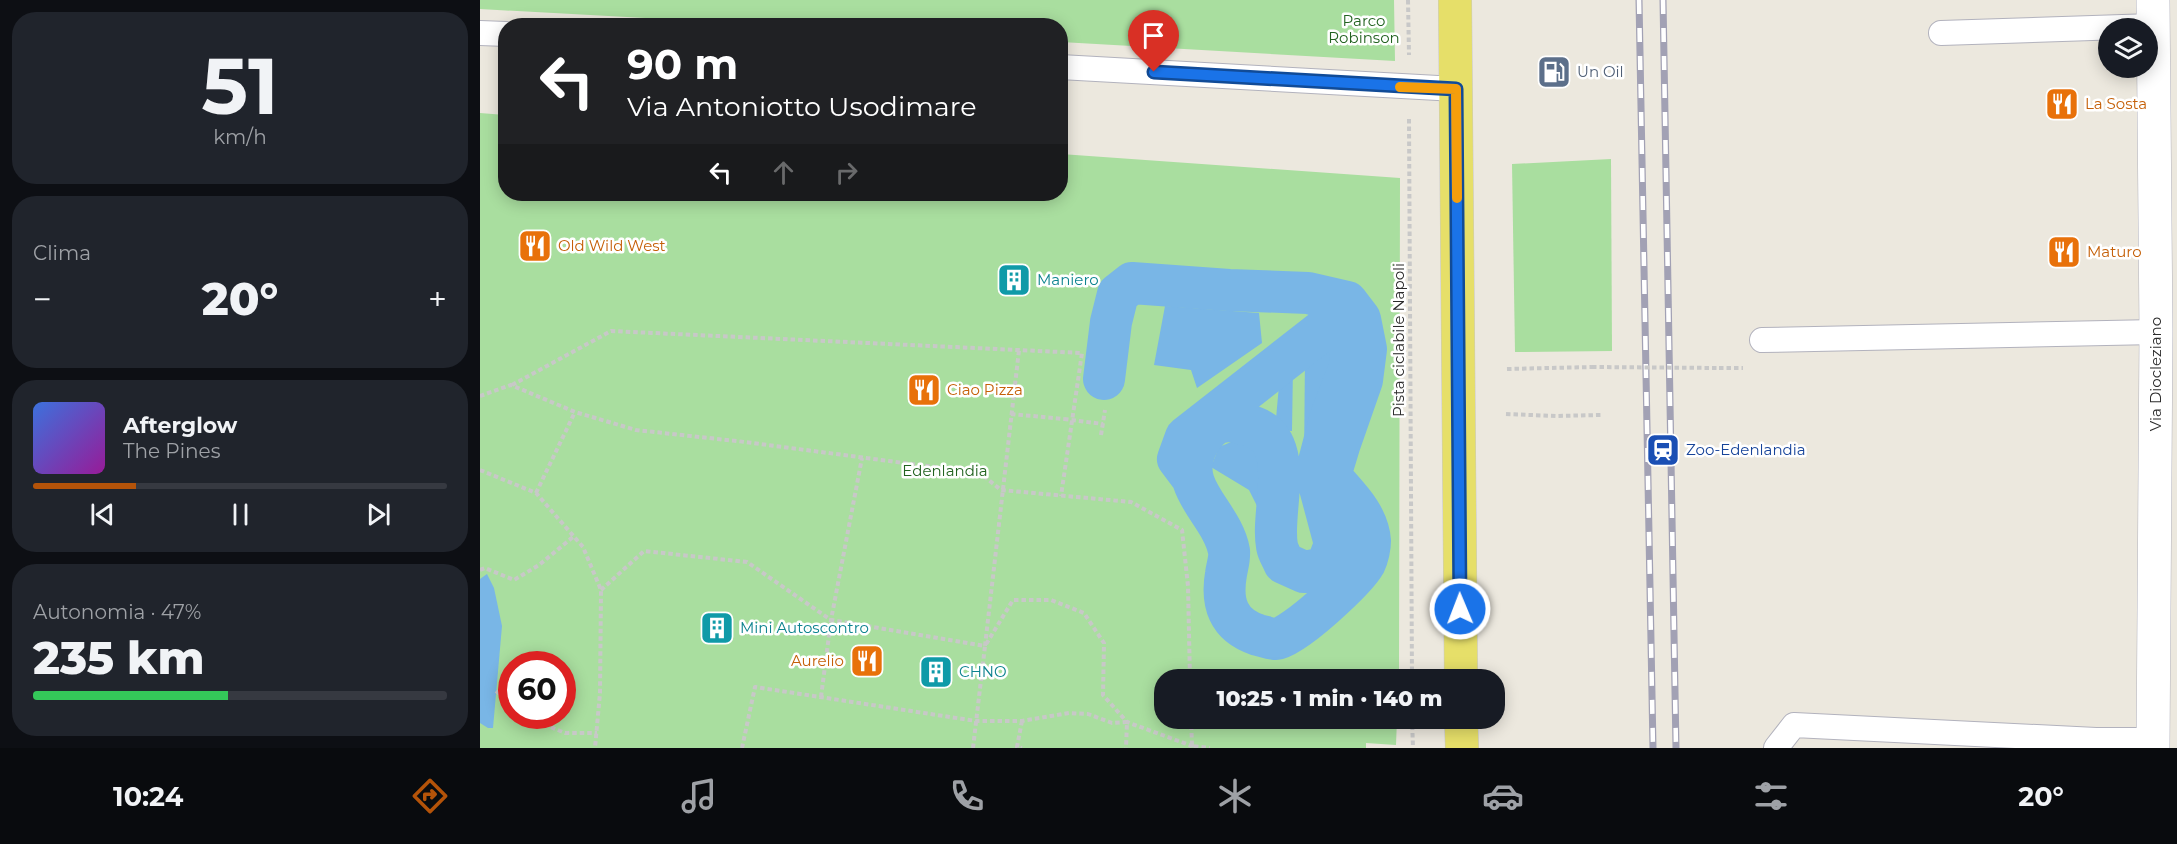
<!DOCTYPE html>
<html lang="it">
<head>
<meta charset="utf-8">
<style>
  :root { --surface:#171b24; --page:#20242c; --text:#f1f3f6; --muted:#9ea1a6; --line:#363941; --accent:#b45309 }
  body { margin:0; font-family:Montserrat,sans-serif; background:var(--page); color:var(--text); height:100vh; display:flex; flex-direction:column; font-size:22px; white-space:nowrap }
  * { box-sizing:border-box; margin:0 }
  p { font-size:20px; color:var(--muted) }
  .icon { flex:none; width:33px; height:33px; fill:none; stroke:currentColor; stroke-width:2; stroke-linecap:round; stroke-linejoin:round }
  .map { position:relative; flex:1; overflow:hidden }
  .sheet { display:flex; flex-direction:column; gap:12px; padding:12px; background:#0d0f14; width:480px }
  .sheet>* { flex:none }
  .hud { position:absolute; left:18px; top:18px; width:570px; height:183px; border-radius:24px; box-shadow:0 3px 15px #0003; background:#202124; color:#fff; overflow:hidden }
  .buttons { position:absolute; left:1618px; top:18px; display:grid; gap:12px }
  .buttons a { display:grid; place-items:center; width:60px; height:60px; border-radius:50%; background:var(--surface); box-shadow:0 3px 15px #0003; font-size:30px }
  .speed { position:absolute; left:18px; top:651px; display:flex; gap:12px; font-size:30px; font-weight:700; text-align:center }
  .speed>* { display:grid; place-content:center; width:78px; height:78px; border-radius:50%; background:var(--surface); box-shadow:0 3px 15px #0003; line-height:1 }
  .speed .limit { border:9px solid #d22; background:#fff; color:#111 }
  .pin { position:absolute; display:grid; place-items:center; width:51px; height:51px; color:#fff; margin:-62px -26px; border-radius:50% 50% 50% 0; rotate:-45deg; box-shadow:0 0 6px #0007 }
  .pin .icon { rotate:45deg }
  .me { position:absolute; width:66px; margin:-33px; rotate:359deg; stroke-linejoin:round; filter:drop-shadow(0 0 4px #0008) }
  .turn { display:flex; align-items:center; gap:21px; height:126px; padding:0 30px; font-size:27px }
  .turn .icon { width:78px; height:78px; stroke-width:2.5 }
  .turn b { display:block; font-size:42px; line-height:51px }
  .lanes { display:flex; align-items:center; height:57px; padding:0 30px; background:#0003; justify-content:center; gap:30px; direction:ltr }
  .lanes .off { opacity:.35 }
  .big { font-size:45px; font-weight:800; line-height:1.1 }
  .sheet .card { flex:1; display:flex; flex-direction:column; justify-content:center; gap:9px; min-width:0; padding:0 21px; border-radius:24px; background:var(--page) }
  .sheet .dial { align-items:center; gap:0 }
  .dial b { font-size:78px; line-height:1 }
  .song { display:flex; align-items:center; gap:18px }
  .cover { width:72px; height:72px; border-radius:9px; background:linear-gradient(135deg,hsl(220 70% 55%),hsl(300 70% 35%)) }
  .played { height:6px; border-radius:3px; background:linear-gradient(90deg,var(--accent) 25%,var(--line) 25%) }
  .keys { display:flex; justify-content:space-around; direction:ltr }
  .heat { display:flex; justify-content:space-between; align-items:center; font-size:33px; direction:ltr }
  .charge { height:9px; border-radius:4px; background:linear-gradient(90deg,#34c759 47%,var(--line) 0) }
  .trip { position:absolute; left:674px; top:669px; width:351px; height:60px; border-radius:24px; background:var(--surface); box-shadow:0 3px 15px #0003; font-weight:800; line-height:60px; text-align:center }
  .tabs { display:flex; height:96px; justify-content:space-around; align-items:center; background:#090b0e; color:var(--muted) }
  .tabs .icon { width:42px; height:42px }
  .tabs .on { color:var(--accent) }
  .tabs b { font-size:27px; color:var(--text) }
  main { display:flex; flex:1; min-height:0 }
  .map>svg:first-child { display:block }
</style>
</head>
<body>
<main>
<section class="sheet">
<div class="card dial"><b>51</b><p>km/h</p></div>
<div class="card"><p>Clima</p>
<div class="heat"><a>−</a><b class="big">20°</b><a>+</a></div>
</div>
<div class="card">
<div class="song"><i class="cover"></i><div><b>Afterglow</b><p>The Pines</p></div></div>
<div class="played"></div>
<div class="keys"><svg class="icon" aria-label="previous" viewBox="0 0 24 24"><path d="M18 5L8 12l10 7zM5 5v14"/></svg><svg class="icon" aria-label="pause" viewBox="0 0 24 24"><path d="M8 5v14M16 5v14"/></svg><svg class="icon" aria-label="next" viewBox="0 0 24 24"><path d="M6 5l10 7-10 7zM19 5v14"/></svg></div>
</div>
<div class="card"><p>Autonomia · 47%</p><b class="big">235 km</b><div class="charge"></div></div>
</section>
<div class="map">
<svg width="1697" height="748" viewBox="0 0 1697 748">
  <rect width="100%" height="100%" fill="#ece8de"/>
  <g fill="#a9de9f" fill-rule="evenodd">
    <path d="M 0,0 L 914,0 L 915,61 L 581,42 L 580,26 L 294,25 L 0,9 Z"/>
    <path d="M 0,113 L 25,115 L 26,194 L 580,194 L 581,154 L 920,178 L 919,679 L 684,680 L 684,718 L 917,719 L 916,745 L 886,743 L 886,748 L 0,748 ZM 32,664 L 82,664 L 82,716 L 32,716 Z"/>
    <path d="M 1131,159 L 1132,351 L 1035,352 L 1032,164 Z"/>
  </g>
  <g fill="#79b6e6">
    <path d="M 685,306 L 779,313 L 782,343 L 717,388 L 711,370 L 674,365 Z"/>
    <path d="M 833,345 L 860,355 L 830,464 L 824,464 L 825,355 Z"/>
    <path d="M 813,366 L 812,431 L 795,430 L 799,385 Z"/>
    <path d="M 763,437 L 778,442 L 791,458 L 791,511 L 780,512 L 769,490 L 731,467 L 739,447 Z"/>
    <path d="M 7,574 L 14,588 L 22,626 L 13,728 L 8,728 L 0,723 L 0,579 Z"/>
  </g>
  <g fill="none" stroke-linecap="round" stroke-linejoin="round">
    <path stroke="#79b6e6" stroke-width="42" d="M 624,379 L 631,322 L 638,294 L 652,283 L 749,290 L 828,293 L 867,302 L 880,319 L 886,349 L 882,380 L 860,443 L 850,476 C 866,495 888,514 890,541 C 890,547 888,557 885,563 C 876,579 814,637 796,639 C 791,639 783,636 778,635 C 748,625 741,603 746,574 C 747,567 750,558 749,551 C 742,513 697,489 716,448 C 720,439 728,428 736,424 C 746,419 758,422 767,425 C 820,438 790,509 797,546 C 798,552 802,558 804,563 L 824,572 L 846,568 L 855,544 L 836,473 L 851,416 L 871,364 L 870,347 L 863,332 L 843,330 L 706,437 L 698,459 L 710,475"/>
    <defs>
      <g id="lane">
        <path d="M 0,33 L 26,34"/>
        <path d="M 1461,33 L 1673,26"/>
        <path d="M 580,67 L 976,89"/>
        <path d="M 1282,340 L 1676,332"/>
        <path d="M 1296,748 L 1314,725 L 1616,740 L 1673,740"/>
      </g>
      <path id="secondary" d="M 1673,0 L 1676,332 L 1673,748"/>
      <g id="primary">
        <path d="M 975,0 L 981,680"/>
        <path d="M 981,718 L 982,748"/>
      </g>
    </defs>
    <use href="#lane" stroke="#b2b2bd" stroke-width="26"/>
    <use href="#secondary" stroke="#b2b2bd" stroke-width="34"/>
    <use href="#primary" stroke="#c8c8c8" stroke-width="34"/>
    <g stroke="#c8c8c8" stroke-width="4" stroke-dasharray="4.5 3" stroke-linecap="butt">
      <path d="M 928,0 L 929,55"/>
      <path d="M 929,119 L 932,680"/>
      <path d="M 1239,368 L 1263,368"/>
      <path d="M 1027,369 L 1112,367"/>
      <path d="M 32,385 L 131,331 L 602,353 L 581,496"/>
      <path d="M 0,396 L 31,385 L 95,412 L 156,430 L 265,442 L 500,473 L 521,490 L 651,502 L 702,530 L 708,586 L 710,680"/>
      <path d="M 531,414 L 584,419"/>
      <path d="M 1026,414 L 1076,416 L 1121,415"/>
      <path d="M 621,435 L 625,410"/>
      <path d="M 0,470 L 56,493 L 103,547 L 121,590 L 120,693 L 115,748"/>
      <path d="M 56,493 L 95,412"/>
      <path d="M 0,570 L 5,568 L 34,580 L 59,565 L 93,537"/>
      <path d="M 121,590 L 164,551 L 267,562 L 351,620 L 505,646 L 539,350"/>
      <path d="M 16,691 L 32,704"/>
      <path d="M 341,697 L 351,620 L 382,458"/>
      <path d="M 53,716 L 54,720 L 85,733 L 117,733"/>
      <path d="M 711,718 L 712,746 L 730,748"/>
      <path d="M 932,718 L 933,748"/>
      <path d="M 542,721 L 537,747 L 542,748"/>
      <path d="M 262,748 L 275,687 L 496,721 L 542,721 L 589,713 L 608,714 L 632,723 L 647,722 L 646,748"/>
      <path d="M 493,748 L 505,646 L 533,600 L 571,600 L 604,613 L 624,643 L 623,695 L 647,722 L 712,746 L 711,748"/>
    </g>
    <use href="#lane" stroke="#fff" stroke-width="24"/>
    <use href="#secondary" stroke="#fff" stroke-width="33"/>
    <use href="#primary" stroke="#e6df69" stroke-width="33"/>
    <defs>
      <g id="rail">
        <path d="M 1159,0 L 1173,748"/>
        <path d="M 1183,0 L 1196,748"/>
      </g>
    </defs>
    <use href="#rail" stroke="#a2a1b4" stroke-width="7"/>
    <use href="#rail" stroke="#fff" stroke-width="4.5" stroke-dasharray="14" stroke-linecap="butt"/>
    <g stroke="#c8c8c8" stroke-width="4" stroke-dasharray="4.5 3" stroke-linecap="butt">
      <path d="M 1112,367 L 1239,368"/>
      <path d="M 584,419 L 623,424"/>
    </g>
  </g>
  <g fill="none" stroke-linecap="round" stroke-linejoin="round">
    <defs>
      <path id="route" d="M 674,72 L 976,89 L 980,609"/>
    </defs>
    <use href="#route" stroke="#114b97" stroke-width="15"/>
    <use href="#route" stroke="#1a73e8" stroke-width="10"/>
    <path stroke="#f59e0b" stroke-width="10" d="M 920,87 L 976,89 L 977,198"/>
  </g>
  <defs>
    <symbol id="fuel-square" viewBox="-11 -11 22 22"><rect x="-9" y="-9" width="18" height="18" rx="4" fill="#5c6f8a" stroke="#fff"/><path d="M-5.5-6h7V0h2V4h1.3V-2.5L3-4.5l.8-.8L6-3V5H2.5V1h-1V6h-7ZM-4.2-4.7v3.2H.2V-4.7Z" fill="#fff"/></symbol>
    <symbol id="restaurant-square" viewBox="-11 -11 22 22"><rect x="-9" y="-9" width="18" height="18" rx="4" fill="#e8710a" stroke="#fff"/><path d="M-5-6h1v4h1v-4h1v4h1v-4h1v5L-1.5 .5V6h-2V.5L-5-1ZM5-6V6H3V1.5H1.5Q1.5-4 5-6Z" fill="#fff"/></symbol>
    <symbol id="building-square" viewBox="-11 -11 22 22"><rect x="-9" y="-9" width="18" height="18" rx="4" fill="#0f9aa8" stroke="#fff"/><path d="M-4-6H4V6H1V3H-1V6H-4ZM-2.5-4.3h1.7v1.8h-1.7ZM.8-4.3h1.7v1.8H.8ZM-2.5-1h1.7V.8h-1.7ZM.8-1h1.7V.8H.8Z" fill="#fff"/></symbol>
    <symbol id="station-square" viewBox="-11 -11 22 22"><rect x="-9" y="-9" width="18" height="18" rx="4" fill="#1a4fb4" stroke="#fff"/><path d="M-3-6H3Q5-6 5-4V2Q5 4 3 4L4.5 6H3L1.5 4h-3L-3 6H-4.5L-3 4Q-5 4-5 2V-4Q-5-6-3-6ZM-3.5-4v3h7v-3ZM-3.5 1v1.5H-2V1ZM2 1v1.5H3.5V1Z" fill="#fff"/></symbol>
  </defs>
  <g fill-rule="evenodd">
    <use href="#fuel-square" x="1055" y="53" width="38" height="38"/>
    <use href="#restaurant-square" x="1563" y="85" width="38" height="38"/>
    <use href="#restaurant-square" x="36" y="227" width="38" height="38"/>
    <use href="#restaurant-square" x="1565" y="233" width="38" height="38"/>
    <use href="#building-square" x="515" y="261" width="38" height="38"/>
    <use href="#restaurant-square" x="425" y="371" width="38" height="38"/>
    <use href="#station-square" x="1164" y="431" width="38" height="38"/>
    <use href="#building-square" x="218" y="609" width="38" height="38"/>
    <use href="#restaurant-square" x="368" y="642" width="38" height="38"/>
    <use href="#building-square" x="437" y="653" width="38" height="38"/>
  </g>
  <g text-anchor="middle" stroke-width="5" stroke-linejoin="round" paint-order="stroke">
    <g font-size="15" fill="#226320" stroke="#fff">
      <text x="884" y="26">Parco<tspan x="884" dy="17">Robinson</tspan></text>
      <text x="465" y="476">Edenlandia</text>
    </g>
    <g font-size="15" fill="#4e5e75" stroke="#fff" text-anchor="start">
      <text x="1097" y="77">Un Oil</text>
    </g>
    <g font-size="15" fill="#c56008" stroke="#fff" text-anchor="start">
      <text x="1605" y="109">La Sosta</text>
      <text x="78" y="251">Old Wild West</text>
      <text x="1607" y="257">Maturo</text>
      <text x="467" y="395">Ciao Pizza</text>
      <text x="364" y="666" text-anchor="end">Aurelio</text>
    </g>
    <g font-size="15" fill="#0d838f" stroke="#fff" text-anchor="start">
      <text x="557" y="285">Maniero</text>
      <text x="260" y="633">Mini Autoscontro</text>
      <text x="479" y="677">CHNO</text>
    </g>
    <g font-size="15" fill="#2b2b2b" stroke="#fff">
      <text transform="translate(919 340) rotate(-90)" y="5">Pista ciclabile Napoli</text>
      <text transform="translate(1676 374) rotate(-90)" y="5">Via Diocleziano</text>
    </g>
    <g font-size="15" fill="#164399" stroke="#fff" text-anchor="start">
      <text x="1206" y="455">Zoo-Edenlandia</text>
    </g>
  </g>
</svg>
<div class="buttons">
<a><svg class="icon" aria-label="layers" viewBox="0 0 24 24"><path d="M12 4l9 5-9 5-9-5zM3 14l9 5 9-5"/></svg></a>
</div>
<div class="speed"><div class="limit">60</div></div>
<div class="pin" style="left:674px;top:72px;background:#d93025"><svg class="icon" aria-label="arrive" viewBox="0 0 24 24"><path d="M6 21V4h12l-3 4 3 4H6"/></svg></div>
<svg class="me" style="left:980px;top:609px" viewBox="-20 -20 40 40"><circle r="17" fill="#1a73e8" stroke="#fff" stroke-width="3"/><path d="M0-11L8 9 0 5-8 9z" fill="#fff"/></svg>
<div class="trip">10:25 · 1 min · 140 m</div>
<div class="hud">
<div class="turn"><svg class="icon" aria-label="left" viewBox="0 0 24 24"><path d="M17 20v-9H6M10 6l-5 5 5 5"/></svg><div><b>90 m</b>Via Antoniotto Usodimare</div></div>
<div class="lanes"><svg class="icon" aria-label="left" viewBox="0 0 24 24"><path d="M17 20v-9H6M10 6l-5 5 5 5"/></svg><svg class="icon off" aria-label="ahead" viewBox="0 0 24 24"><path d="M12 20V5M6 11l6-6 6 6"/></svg><svg class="icon off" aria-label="right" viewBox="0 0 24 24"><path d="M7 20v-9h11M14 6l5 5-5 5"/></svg></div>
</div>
</div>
</main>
<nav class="tabs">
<b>10:24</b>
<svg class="icon on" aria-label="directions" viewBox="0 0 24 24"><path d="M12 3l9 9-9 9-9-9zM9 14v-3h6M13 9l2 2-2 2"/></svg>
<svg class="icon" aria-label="music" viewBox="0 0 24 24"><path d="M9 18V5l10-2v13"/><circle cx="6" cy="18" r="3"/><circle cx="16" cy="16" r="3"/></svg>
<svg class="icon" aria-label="phone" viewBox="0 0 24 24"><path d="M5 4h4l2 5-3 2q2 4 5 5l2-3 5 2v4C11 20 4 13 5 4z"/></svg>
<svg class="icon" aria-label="climate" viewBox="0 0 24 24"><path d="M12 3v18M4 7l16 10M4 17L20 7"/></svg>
<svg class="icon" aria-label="car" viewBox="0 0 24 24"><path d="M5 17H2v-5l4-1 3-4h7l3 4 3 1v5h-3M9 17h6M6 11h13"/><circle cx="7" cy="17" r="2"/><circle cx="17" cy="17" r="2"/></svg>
<svg class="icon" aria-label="filters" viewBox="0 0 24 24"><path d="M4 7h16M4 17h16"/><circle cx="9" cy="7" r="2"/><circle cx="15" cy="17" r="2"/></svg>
<b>20°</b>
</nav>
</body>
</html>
